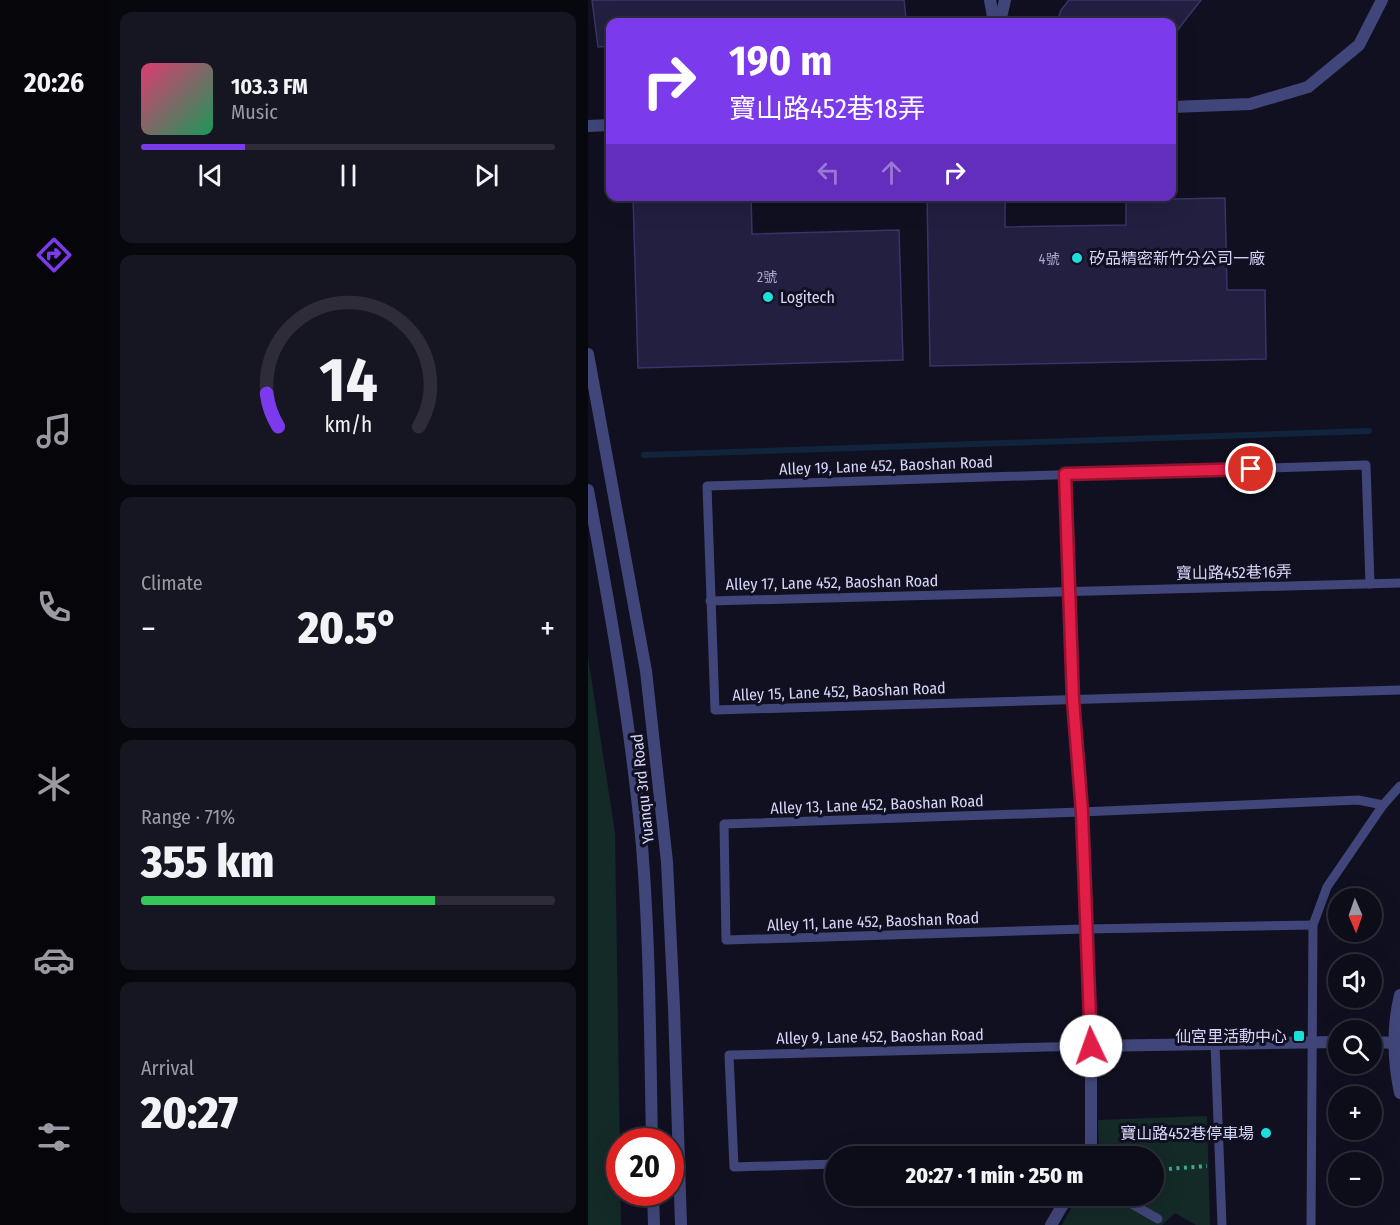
<!DOCTYPE html>
<html lang="en">
<head>
<meta charset="utf-8">
<style>
  :root { --surface:#0d0c19; --page:#161522; --text:#f1f3f6; --muted:#9a9ba2; --line:#2d2c38; --accent:#7c3aed }
  body { margin:0; font-family:"Fira Sans Condensed","Noto Sans TC",sans-serif; background:var(--page); color:var(--text); height:100vh; display:flex; flex-direction:column; font-size:22px; white-space:nowrap }
  * { box-sizing:border-box; margin:0 }
  p { font-size:20px; color:var(--muted) }
  .icon { flex:none; width:33px; height:33px; fill:none; stroke:currentColor; stroke-width:2; stroke-linecap:round; stroke-linejoin:round }
  .map { position:relative; flex:1; overflow:hidden }
  .panel { display:flex; flex-direction:column; gap:12px; padding:12px; background:#07070e; width:480px }
  .panel>* { flex:none }
  .top-card { position:absolute; left:18px; top:18px; width:570px; height:183px; border-radius:12px; box-shadow:0 6px 24px #0002,0 0 0 2px var(--line); background:#7c3aed; color:#fff; overflow:hidden }
  .needle { width:39px; rotate:178deg }
  .fabs { position:absolute; left:740px; top:888px; display:grid; gap:12px }
  .fabs a { display:grid; place-items:center; width:54px; height:54px; border-radius:50%; background:var(--surface); box-shadow:0 6px 24px #0002,0 0 0 2px var(--line); font-size:30px }
  .speed { position:absolute; left:18px; top:1128px; display:flex; gap:12px; font-size:30px; font-weight:700; text-align:center }
  .speed>* { display:grid; place-content:center; width:78px; height:78px; border-radius:50%; background:var(--surface); box-shadow:0 6px 24px #0002,0 0 0 2px var(--line); line-height:1 }
  .speed .limit { border:9px solid #d22; background:#fff; color:#111 }
  .pin { position:absolute; display:grid; place-items:center; width:51px; height:51px; color:#fff; margin:-26px; border:3px solid #fff; border-radius:50%; box-shadow:0 2px 6px #0007 }
  .me { position:absolute; width:66px; margin:-33px; rotate:357deg; stroke-linejoin:round; filter:drop-shadow(0 0 4px #0008) }
  .turn { display:flex; align-items:center; gap:21px; height:126px; padding:0 24px; font-size:27px }
  .turn .icon { width:78px; height:78px; stroke-width:2.5 }
  .turn b { display:block; font-size:42px; line-height:51px }
  .lanes { display:flex; align-items:center; height:57px; padding:0 24px; background:#0003; justify-content:center; gap:30px; direction:ltr }
  .lanes .off { opacity:.35 }
  .big { font-size:45px; font-weight:800; line-height:1.1 }
  .panel .card { flex:1; display:flex; flex-direction:column; justify-content:center; gap:9px; min-width:0; padding:0 21px; border-radius:12px; background:var(--page) }
  .panel .dial { align-items:center; gap:0 }
  .dial svg { height:156px; overflow:visible; fill:none; stroke:var(--line); stroke-width:7; stroke-linecap:round; text-anchor:middle }
  .dial text { fill:var(--text); stroke:none }
  .song { display:flex; align-items:center; gap:18px }
  .cover { width:72px; height:72px; border-radius:9px; background:linear-gradient(135deg,hsl(340 70% 55%),hsl(150 70% 35%)) }
  .played { height:6px; border-radius:3px; background:linear-gradient(90deg,var(--accent) 25%,var(--line) 25%) }
  .keys { display:flex; justify-content:space-around; direction:ltr }
  .heat { display:flex; justify-content:space-between; align-items:center; font-size:33px; direction:ltr }
  .charge { height:9px; border-radius:4px; background:linear-gradient(90deg,#34c759 71%,var(--line) 0) }
  .trip { position:absolute; left:237px; top:1146px; width:339px; height:60px; border-radius:30px; background:var(--surface); box-shadow:0 6px 24px #0002,0 0 0 2px var(--line); font-weight:800; line-height:60px; text-align:center }
  main { display:flex; flex:1; min-height:0 }
  .menu { display:flex; flex-direction:column; width:108px; justify-content:space-around; align-items:center; background:#05050a; color:var(--muted) }
  .menu .icon { width:42px; height:42px }
  .menu .active { color:var(--accent) }
  .menu b { font-size:27px; color:var(--text) }
  .map>svg:first-child { display:block }
</style>
</head>
<body>
<main>
<nav class="menu">
<b>20:26</b>
<svg class="icon active" aria-label="directions" viewBox="0 0 24 24"><path d="M12 3l9 9-9 9-9-9zM9 14v-3h6M13 9l2 2-2 2"/></svg>
<svg class="icon" aria-label="music" viewBox="0 0 24 24"><path d="M9 18V5l10-2v13"/><circle cx="6" cy="18" r="3"/><circle cx="16" cy="16" r="3"/></svg>
<svg class="icon" aria-label="phone" viewBox="0 0 24 24"><path d="M5 4h4l2 5-3 2q2 4 5 5l2-3 5 2v4C11 20 4 13 5 4z"/></svg>
<svg class="icon" aria-label="climate" viewBox="0 0 24 24"><path d="M12 3v18M4 7l16 10M4 17L20 7"/></svg>
<svg class="icon" aria-label="car" viewBox="0 0 24 24"><path d="M5 17H2v-5l4-1 3-4h7l3 4 3 1v5h-3M9 17h6M6 11h13"/><circle cx="7" cy="17" r="2"/><circle cx="17" cy="17" r="2"/></svg>
<svg class="icon" aria-label="filters" viewBox="0 0 24 24"><path d="M4 7h16M4 17h16"/><circle cx="9" cy="7" r="2"/><circle cx="15" cy="17" r="2"/></svg>
</nav>
<section class="panel">
<div class="card">
<div class="song"><i class="cover"></i><div><b>103.3 FM</b><p>Music</p></div></div>
<div class="played"></div>
<div class="keys"><svg class="icon" aria-label="previous" viewBox="0 0 24 24"><path d="M18 5L8 12l10 7zM5 5v14"/></svg><svg class="icon" aria-label="pause" viewBox="0 0 24 24"><path d="M8 5v14M16 5v14"/></svg><svg class="icon" aria-label="next" viewBox="0 0 24 24"><path d="M6 5l10 7-10 7zM19 5v14"/></svg></div>
</div>
<div class="card dial"><svg viewBox="0 0 100 80">
<path d="M14 69A42 42 0 1 1 86 69"/>
<path d="M14 69A42 42 0 0 1 8 52" stroke="#7c3aed"/>
<text x="50" y="56" font-size="32" font-weight="700">14</text>
<text x="50" y="72" font-size="11">km/h</text>
</svg></div>
<div class="card"><p>Climate</p>
<div class="heat"><a>−</a><b class="big">20.5°</b><a>+</a></div>
</div>
<div class="card"><p>Range · 71%</p><b class="big">355 km</b><div class="charge"></div></div>
<div class="card"><p>Arrival</p><b class="big">20:27</b></div>
</section>
<div class="map">
<svg width="812" height="1225" viewBox="0 0 812 1225">
  <rect width="100%" height="100%" fill="#111021"/>
  <g fill="#142a27">
    <path d="M 0,657 L 27,833 L 33,1225 L 0,1225 Z"/>
    <path d="M 619,1116 L 622,1225 L 608,1225 L 587,1213 L 574,1225 L 474,1225 L 490,1196 L 566,1196 L 566,1156 L 511,1156 L 510,1120 Z"/>
  </g>
  <g fill="none" stroke-linecap="round" stroke-linejoin="round">
    <path stroke="#10253b" stroke-width="6" d="M 56,455 L 781,431"/>
  </g>
  <g fill="#221f40" stroke="#383469" stroke-width="1.5">
    <path d="M 4,0 L 316,0 L 318,18 L 270,22 L 22,22 L 22,46 L 10,47 Z"/>
    <path d="M 481,0 L 613,0 L 584,37 L 584,22 L 469,22 L 473,10 Z"/>
    <path d="M 45,196 L 163,196 L 164,234 L 311,230 L 315,360 L 50,368 Z"/>
    <path d="M 339,196 L 417,196 L 417,227 L 538,225 L 538,200 L 637,198 L 639,290 L 677,290 L 678,359 L 342,366 Z"/>
  </g>
  <g fill="none" stroke-linecap="round" stroke-linejoin="round">
    <path stroke="#3ea693" stroke-width="4" stroke-dasharray="3 4.5" stroke-linecap="butt" d="M 566,1170 L 619,1166"/>
    <g stroke="#41467a" stroke-width="9">
      <path d="M 782,584 L 778,465 L 119,486 L 127,710 L 812,690"/>
      <path d="M 122,601 L 812,583"/>
      <path d="M 725,925 L 497,929 L 138,940 L 136,824 L 493,812 L 770,800 L 795,805"/>
      <path d="M 627,1044 L 634,1225"/>
      <path d="M 248,1164 L 146,1167 L 141,1055 L 503,1046 L 493,812 L 485,700 L 477,475"/>
      <path d="M 530,1196 L 570,1219"/>
      <path d="M 723,1225 L 725,925 L 739,887 L 795,805 L 812,786"/>
    </g>
    <g stroke="#41467a" stroke-width="12">
      <path d="M 402,0 L 406,22"/>
      <path d="M 412,22 L 417,0"/>
      <path d="M 584,107 L 662,104 L 720,87 L 771,45 L 794,0"/>
      <path d="M 0,126 L 22,125"/>
      <path d="M 783,1042 L 812,1043"/>
      <path d="M 503,1156 L 503,1046 L 750,1042"/>
      <path d="M 463,1225 L 480,1196"/>
    </g>
    <g stroke="#41467a" stroke-width="12">
      <path d="M 0,354 L 58,671 L 79,862 L 86,1008 L 93,1225"/>
      <path d="M 0,490 C 22,608 43,726 54,846 C 62,944 62,1043 64,1142"/>
      <path d="M 812,995 C 804,1028 805,1060 812,1093"/>
      <path d="M 65,1192 L 66,1225"/>
    </g>
  </g>
  <g fill="none" stroke-linecap="round" stroke-linejoin="round">
    <defs>
      <path id="route" d="M 503,1046 L 494,812 L 485,700 L 477,474 L 663,469"/>
    </defs>
    <use href="#route" stroke="#92132f" stroke-width="15"/>
    <use href="#route" stroke="#e11d48" stroke-width="10"/>
  </g>
  <g fill="#1cdfdb" stroke="#111021" stroke-width="2">
    <circle cx="489" cy="258" r="6"/>
    <circle cx="180" cy="297" r="6"/>
    <rect x="705" y="1030" width="12" height="12" rx="3"/>
    <circle cx="678" cy="1133" r="6"/>
  </g>
  <g text-anchor="middle" stroke-width="6" stroke-linejoin="round" paint-order="stroke">
    <g font-size="14" fill="#a9a8cc">
      <text x="461" y="264">4號</text>
      <text x="179" y="282">2號</text>
    </g>
    <g font-size="16" fill="#d6d6fa" stroke="#111021" text-anchor="start">
      <text x="501" y="264">矽品精密新竹分公司一廠</text>
      <text x="192" y="303">Logitech</text>
      <text x="699" y="1042" text-anchor="end">仙宮里活動中心</text>
      <text x="666" y="1139" text-anchor="end">寶山路452巷停車場</text>
    </g>
    <g font-size="16" fill="#d6d6fa" stroke="#111021">
      <text transform="translate(298 465) rotate(-2)" y="6">Alley 19, Lane 452, Baoshan Road</text>
      <text transform="translate(646 572) rotate(-1)" y="6">寶山路452巷16弄</text>
      <text transform="translate(244 582) rotate(-1)" y="6">Alley 17, Lane 452, Baoshan Road</text>
      <text transform="translate(251 691) rotate(-2)" y="6">Alley 15, Lane 452, Baoshan Road</text>
      <text transform="translate(54 789) rotate(-96)" y="6">Yuanqu 3rd Road</text>
      <text transform="translate(289 804) rotate(-2)" y="6">Alley 13, Lane 452, Baoshan Road</text>
      <text transform="translate(285 921) rotate(-2)" y="6">Alley 11, Lane 452, Baoshan Road</text>
      <text transform="translate(292 1036) rotate(-1)" y="6">Alley 9, Lane 452, Baoshan Road</text>
    </g>
  </g>
</svg>
<div class="fabs">
<a><svg class="needle" viewBox="-14 -14 28 28"><path d="M0-13l5 13h-10z" fill="#e53935"/><path d="M0 13l5-13h-10z" fill="#9a9ba2"/></svg></a>
<a><svg class="icon" aria-label="sound" viewBox="0 0 24 24"><path d="M4 9h4l5-4v14l-5-4H4zM17 9q2 3 0 6"/></svg></a>
<a><svg class="icon" aria-label="search" viewBox="0 0 24 24"><circle cx="10" cy="10" r="6"/><path d="M15 15l6 6"/></svg></a>
<a>+</a>
<a>−</a>
</div>
<div class="speed"><div class="limit">20</div></div>
<div class="pin" style="left:663px;top:469px;background:#d93025"><svg class="icon" aria-label="arrive" viewBox="0 0 24 24"><path d="M6 21V4h12l-3 4 3 4H6"/></svg></div>
<svg class="me" style="left:503px;top:1046px" viewBox="-20 -20 40 40"><circle r="19" fill="#fff"/><path d="M0-13L10 11 0 6-10 11z" fill="#e11d48"/></svg>
<div class="trip">20:27 · 1 min · 250 m</div>
<div class="top-card">
<div class="turn"><svg class="icon" aria-label="right" viewBox="0 0 24 24"><path d="M7 20v-9h11M14 6l5 5-5 5"/></svg><div><b>190 m</b>寶山路452巷18弄</div></div>
<div class="lanes"><svg class="icon off" aria-label="left" viewBox="0 0 24 24"><path d="M17 20v-9H6M10 6l-5 5 5 5"/></svg><svg class="icon off" aria-label="ahead" viewBox="0 0 24 24"><path d="M12 20V5M6 11l6-6 6 6"/></svg><svg class="icon" aria-label="right" viewBox="0 0 24 24"><path d="M7 20v-9h11M14 6l5 5-5 5"/></svg></div>
</div>
</div>
</main>
</body>
</html>
